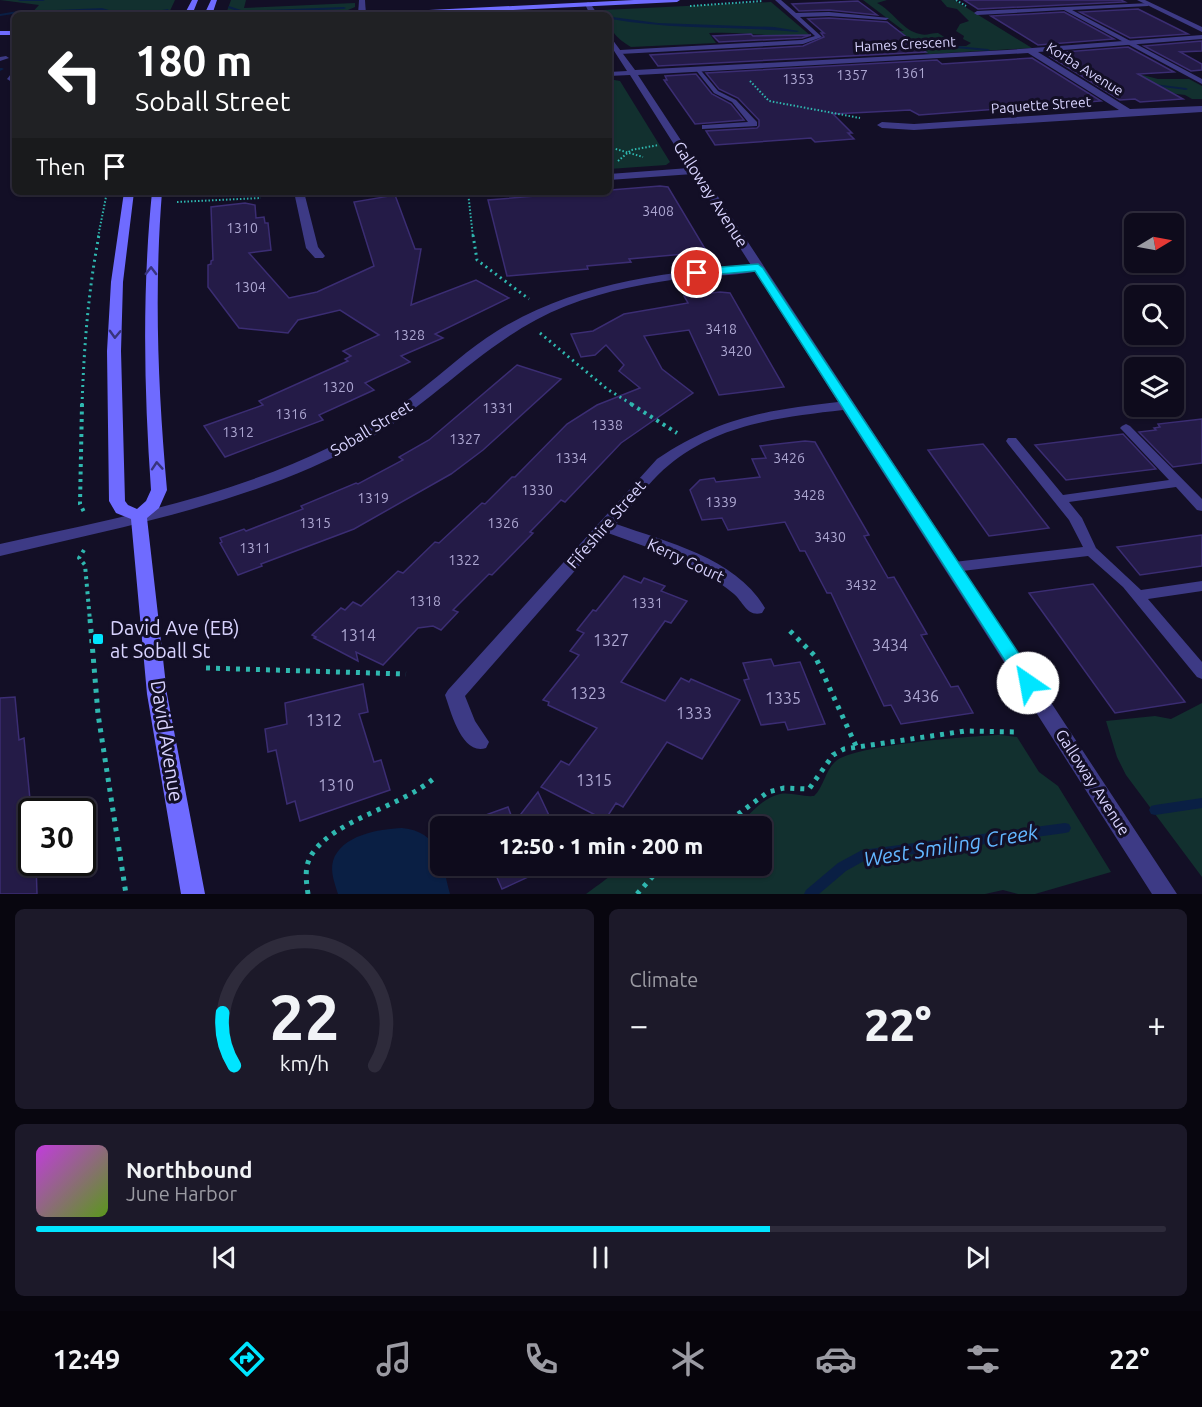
<!DOCTYPE html>
<html lang="en">
<head>
<meta charset="utf-8">
<style>
  :root { --surface:#0e0b1c; --page:#1c1929; --text:#f1f3f6; --muted:#9b9ba3; --line:#2e2b3b; --accent:#00e5ff }
  body { margin:0; font-family:Ubuntu,sans-serif; background:var(--page); color:var(--text); height:100vh; display:flex; flex-direction:column; font-size:22px; white-space:nowrap }
  * { box-sizing:border-box; margin:0 }
  p { font-size:20px; color:var(--muted) }
  .icon { flex:none; width:33px; height:33px; fill:none; stroke:currentColor; stroke-width:2; stroke-linecap:round; stroke-linejoin:round }
  .map { position:relative; height:894px; overflow:hidden }
  .sheet { display:flex; flex-direction:column; gap:15px; padding:15px; background:#08060f; flex:1 }
  .sheet>* { flex:none }
  .hud { position:absolute; left:12px; top:12px; width:600px; height:183px; border-radius:9px; box-shadow:0 2px 4px #0004,0 0 0 2px var(--line); background:#202124; color:#fff; overflow:hidden }
  .needle { width:39px; rotate:80deg }
  .controls { position:absolute; left:1124px; top:213px; display:grid; gap:12px }
  .controls a { display:grid; place-items:center; width:60px; height:60px; border-radius:9px; background:var(--surface); box-shadow:0 2px 4px #0004,0 0 0 2px var(--line); font-size:30px }
  .speed { position:absolute; left:18px; top:798px; display:flex; gap:12px; font-size:30px; font-weight:700; text-align:center }
  .speed>* { display:grid; place-content:center; width:78px; height:78px; border-radius:50%; background:var(--surface); box-shadow:0 2px 4px #0004,0 0 0 2px var(--line); line-height:1 }
  .speed .limit { border:3px solid #111; border-radius:9px; background:#fff; color:#111 }
  .pin { position:absolute; display:grid; place-items:center; width:51px; height:51px; color:#fff; margin:-26px; border:3px solid #fff; border-radius:50%; box-shadow:0 2px 6px #0007 }
  .me { position:absolute; width:66px; margin:-33px; rotate:327deg; stroke-linejoin:round; filter:drop-shadow(0 0 4px #0008) }
  .turn { display:flex; align-items:center; gap:21px; height:126px; padding:0 24px; font-size:27px }
  .turn .icon { width:78px; height:78px; stroke-width:2.5 }
  .turn b { display:block; font-size:42px; line-height:51px }
  .then { display:flex; align-items:center; height:57px; padding:0 24px; background:#0003; gap:12px; font-size:22px }
  .big { font-size:45px; font-weight:800; line-height:1.1 }
  .sheet .tile { flex:1; display:flex; flex-direction:column; justify-content:center; gap:9px; min-width:0; padding:0 21px; border-radius:9px; background:var(--page) }
  .sheet .dial { align-items:center; gap:0 }
  .dial svg { height:156px; overflow:visible; fill:none; stroke:var(--line); stroke-width:7; stroke-linecap:round; text-anchor:middle }
  .dial text { fill:var(--text); stroke:none }
  .song { display:flex; align-items:center; gap:18px }
  .cover { width:72px; height:72px; border-radius:9px; background:linear-gradient(135deg,hsl(290 70% 55%),hsl(90 70% 35%)) }
  .played { height:6px; border-radius:3px; background:linear-gradient(90deg,var(--accent) 65%,var(--line) 65%) }
  .keys { display:flex; justify-content:space-around; direction:ltr }
  .heat { display:flex; justify-content:space-between; align-items:center; font-size:33px; direction:ltr }
  .sheet .tiles { flex:1; display:grid; gap:15px; grid-template-columns:1fr 1fr }
  .tile:last-child { grid-column:span 2 }
  .trip { position:absolute; left:430px; top:816px; width:342px; height:60px; border-radius:9px; background:var(--surface); box-shadow:0 2px 4px #0004,0 0 0 2px var(--line); font-weight:800; line-height:60px; text-align:center }
  .menu { display:flex; height:96px; justify-content:space-around; align-items:center; background:#06040b; color:var(--muted) }
  .menu .icon { width:42px; height:42px }
  .menu .selected { color:var(--accent) }
  .menu b { font-size:27px; color:var(--text) }
  .map>svg:first-child { display:block }
</style>
</head>
<body>
<div class="map">
<svg width="1202" height="894" viewBox="0 0 1202 894">
  <rect width="100%" height="100%" fill="#130f26"/>
  <g fill="#12302f">
    <path d="M 0,0 L 175,0 L 168,15 L 30,15 L 39,5 Z"/>
    <path d="M 231,0 L 246,0 L 244,8 L 355,3 L 355,7 L 348,10 L 239,15 L 227,11 Z"/>
    <path d="M 863,0 L 887,0 L 877,3 C 892,10 903,31 920,34 C 926,36 931,33 938,33 L 949,40 L 953,46 L 966,46 L 971,43 L 963,39 L 964,36 L 956,31 L 960,24 L 969,21 L 957,9 L 947,7 L 941,0 L 954,0 L 1032,48 L 930,54 L 827,37 L 820,31 L 904,31 Z"/>
    <path d="M 771,2 L 811,36 C 777,38 743,31 709,33 L 716,43 L 631,47 C 618,39 609,32 609,15 L 603,10 Z"/>
    <path d="M 1061,54 L 1158,79 L 1189,79 L 1202,86 L 1202,99 L 1192,99 L 1185,95 L 1146,90 Z"/>
    <path d="M 609,79 L 620,81 L 670,162 L 666,165 L 609,169 Z"/>
    <path d="M 1202,703 L 1202,877 L 1126,775 L 1117,757 L 1106,721 L 1155,716 L 1171,719 Z"/>
    <path d="M 1000,735 L 1017,737 L 1039,772 L 1058,786 L 1111,872 L 1035,894 L 1018,894 L 1003,890 L 985,894 L 586,894 C 612,876 632,852 663,874 L 673,866 L 762,866 L 762,826 L 733,826 C 750,818 760,798 780,794 C 791,792 802,797 814,796 C 824,787 825,770 836,761 C 855,745 971,736 1000,735 Z"/>
  </g>
  <path fill="#0a1f44" d="M 402,828 C 440,831 442,864 450,894 L 338,894 C 335,884 330,872 333,861 C 341,835 379,829 402,828 Z"/>
  <g fill="none" stroke-linecap="round" stroke-linejoin="round">
    <g fill="#0a1f44" fill-rule="evenodd">
      <path d="M 18,0 L 45,0 L 43,1 L 20,1 Z"/>
      <path d="M 229,6 L 244,11 L 344,7 L 346,8 L 344,9 L 244,13 L 228,8 Z"/>
      <path d="M 102,8 L 126,15 L 120,15 L 102,10 L 35,13 L 33,12 L 35,11 Z"/>
      <path d="M 168,9 L 169,11 L 145,15 L 136,15 Z"/>
      <path d="M 557,10 L 556,12 L 475,15 L 477,14 Z"/>
      <path d="M 18,11 L 19,13 L 0,16 L 0,14 Z"/>
      <path d="M 612,17 L 658,23 L 774,27 L 799,31 L 797,32 C 735,26 672,30 611,19 Z"/>
      <path d="M 903,41 L 988,49 L 990,50 L 988,51 L 902,43 Z"/>
      <path d="M 0,68 L 2,68 L 4,69 L 0,71 Z"/>
      <path d="M 1146,83 L 1186,88 L 1188,89 L 1186,90 L 1148,85 L 1146,85 Z"/>
      <path d="M 1202,798 L 1202,808 L 1155,815 L 1151,814 L 1149,810 L 1151,806 L 1155,805 Z"/>
      <path d="M 1065,823 L 1069,824 L 1071,828 L 1069,832 L 1065,833 L 864,861 L 846,871 L 819,894 L 804,894 L 806,890 L 838,863 L 862,850 Z"/>
    </g>
  </g>
  <g fill="#241b47" stroke="#3b2d73" stroke-width="1.5">
    <path d="M 964,0 L 1121,0 L 1125,2 L 978,9 Z"/>
    <path d="M 858,1 L 877,15 L 829,10 L 799,11 L 792,4 Z"/>
    <path d="M 1138,9 L 1188,34 L 1130,38 L 1080,12 Z"/>
    <path d="M 1064,12 L 1114,39 L 1038,45 L 991,16 Z"/>
    <path d="M 829,18 L 887,22 L 926,52 L 658,66 L 650,55 L 803,46 L 824,37 L 821,33 L 824,33 L 808,19 Z"/>
    <path d="M 751,34 L 753,36 L 811,35 L 802,38 L 719,42 L 713,36 Z"/>
    <path d="M 1202,41 L 1202,51 L 1180,52 L 1202,64 L 1202,70 L 1191,71 L 1144,46 Z"/>
    <path d="M 1128,47 L 1174,72 L 1138,74 L 1183,99 L 1140,102 L 1135,99 L 1120,100 L 1051,57 L 1057,57 L 1051,53 Z"/>
    <path d="M 1032,58 L 1101,101 L 919,115 L 910,110 L 833,114 L 852,133 L 848,133 L 854,139 L 815,142 L 811,138 L 715,145 L 706,131 L 757,128 L 759,126 L 759,120 L 738,98 L 719,89 L 706,73 L 937,60 L 942,64 Z"/>
    <path d="M 696,74 L 712,94 L 731,104 L 744,120 L 695,124 L 664,80 L 667,80 L 665,76 Z"/>
    <path d="M 660,186 L 668,187 L 707,252 L 629,259 L 631,262 L 587,266 L 588,269 L 507,276 L 488,200 Z"/>
    <path d="M 395,195 L 415,249 L 421,249 L 411,305 L 476,280 L 509,298 L 435,334 L 443,338 L 401,356 L 410,362 L 365,383 L 374,390 L 319,415 L 323,420 L 225,457 L 204,426 L 263,405 L 259,401 L 348,361 L 345,359 L 351,356 L 343,351 L 379,335 L 340,310 L 298,320 L 288,333 L 239,328 L 208,287 L 208,265 L 211,264 L 211,261 L 213,260 L 211,207 L 245,203 L 255,205 L 256,218 L 264,217 L 265,223 L 268,223 L 271,250 L 249,253 L 289,298 L 317,292 L 374,266 L 354,202 Z"/>
    <path d="M 720,292 L 730,293 L 784,387 L 719,395 L 689,330 L 644,336 L 662,369 L 693,393 L 621,443 L 565,502 L 561,500 L 530,532 L 533,533 L 492,575 L 489,574 L 453,610 L 458,612 L 441,630 L 433,626 L 418,628 L 383,665 L 356,652 L 358,661 L 314,638 L 316,637 L 312,635 L 341,608 L 345,610 L 353,602 L 361,606 L 398,571 L 403,573 L 435,542 L 439,543 L 482,503 L 485,504 L 512,477 L 515,477 L 567,424 L 597,405 L 640,388 L 619,371 L 624,365 L 606,345 L 595,355 L 581,357 L 571,334 L 593,331 L 624,314 L 688,303 L 684,296 Z"/>
    <path d="M 517,365 L 561,379 L 483,450 L 451,474 L 354,529 L 261,564 L 262,566 L 238,575 L 220,543 L 222,542 L 220,538 L 244,529 L 246,531 L 303,509 L 301,506 L 356,483 L 358,484 L 403,460 L 399,457 L 429,440 Z"/>
    <path d="M 1202,419 L 1202,463 L 1173,467 L 1139,432 L 1156,430 L 1154,428 L 1160,427 L 1158,424 Z"/>
    <path d="M 1123,434 L 1156,469 L 1066,480 L 1035,445 Z"/>
    <path d="M 805,441 L 815,442 L 869,535 L 864,536 L 888,578 L 894,577 L 927,634 L 921,635 L 951,687 L 958,686 L 973,713 L 901,724 L 891,705 L 884,706 L 831,593 L 827,593 L 805,551 L 800,551 L 785,522 L 728,530 L 722,518 L 702,520 L 690,490 L 700,480 L 714,478 L 716,482 L 760,477 L 752,459 L 766,458 L 760,446 Z"/>
    <path d="M 983,444 L 988,450 L 1049,528 L 989,536 L 928,450 Z"/>
    <path d="M 1202,535 L 1202,566 L 1140,575 L 1117,547 Z"/>
    <path d="M 624,576 L 641,583 L 644,578 L 665,586 L 661,591 L 687,601 L 671,623 L 665,621 L 621,682 L 665,701 L 681,678 L 689,682 L 691,679 L 740,700 L 702,759 L 667,742 L 623,807 L 616,803 L 605,820 L 541,787 L 561,761 L 569,765 L 597,728 L 548,705 L 549,702 L 543,700 L 579,655 L 570,651 L 584,633 L 577,630 L 593,610 L 596,611 Z"/>
    <path d="M 1093,584 L 1185,702 L 1115,713 L 1029,593 Z"/>
    <path d="M 771,659 L 774,666 L 800,662 L 825,724 L 788,730 L 785,722 L 761,725 L 744,680 L 749,679 L 743,663 Z"/>
    <path d="M 363,684 L 368,712 L 359,714 L 374,762 L 381,760 L 390,790 L 300,821 L 295,801 L 287,804 L 276,750 L 268,752 L 265,729 L 287,724 L 285,703 Z"/>
    <path d="M 15,697 L 19,740 L 24,738 L 32,820 L 32,862 L 36,862 L 37,894 L 0,894 L 0,698 Z"/>
    <path d="M 538,792 L 554,826 L 477,826 L 480,817 L 508,807 L 514,823 Z"/>
    <path d="M 492,866 L 552,866 L 502,889 Z"/>
  </g>
  <g fill="none" stroke-linecap="round" stroke-linejoin="round">
    <g stroke="#2fb8b0" stroke-width="2" stroke-dasharray="1.5 2" stroke-linecap="butt">
      <path d="M 956,0 L 966,6"/>
      <path d="M 690,6 L 763,1"/>
      <path d="M 750,81 L 769,101 L 860,118"/>
      <path d="M 609,147 L 643,157"/>
      <path d="M 618,161 L 631,150 L 659,145"/>
      <path d="M 468,192 L 473,237"/>
      <path d="M 177,202 L 261,198"/>
      <path d="M 98,237 L 107,192"/>
    </g>
    <g stroke="#2fb8b0" stroke-width="3" stroke-dasharray="2 4" stroke-linecap="butt">
      <path d="M 473,235 L 477,260 L 529,299"/>
      <path d="M 540,333 L 607,389 L 633,405"/>
      <path d="M 82,405 C 84,348 88,292 99,235"/>
    </g>
    <g stroke="#2fb8b0" stroke-width="4" stroke-dasharray="3 4.5" stroke-linecap="butt">
      <path d="M 82,404 L 80,504 L 84,512"/>
      <path d="M 631,404 L 677,433"/>
      <path d="M 84,550 L 79,558 L 85,565 L 90,621"/>
    </g>
    <g stroke="#2fb8b0" stroke-width="5" stroke-dasharray="4 6" stroke-linecap="butt">
      <path d="M 90,619 L 98,714 L 126,894"/>
      <path d="M 790,631 L 815,656 L 856,746"/>
      <path d="M 206,668 L 406,674"/>
      <path d="M 722,826 L 768,792 L 784,788 L 809,789 L 833,755 L 844,749 L 965,731 L 1017,732"/>
      <path d="M 308,894 C 306,880 304,866 312,854 C 334,820 400,807 433,779"/>
      <path d="M 637,894 L 662,866"/>
    </g>
    <g fill="#3d3a85" fill-rule="evenodd">
      <path d="M 775,0 L 781,0 L 796,13 L 829,12 L 889,18 L 886,20 L 829,16 L 800,17 L 822,37 L 803,44 L 620,54 L 617,52 L 620,50 L 802,40 L 815,36 Z"/>
      <path d="M 1150,3 L 1148,6 L 1072,10 L 1202,79 L 1202,84 L 1064,10 L 977,15 L 974,13 L 977,11 Z"/>
      <path d="M 0,57 L 6,56 L 9,58 L 0,61 Z"/>
      <path d="M 698,67 L 718,91 L 736,100 L 757,122 L 757,126 L 702,129 L 702,125 L 705,125 L 748,122 L 732,102 L 714,93 L 695,69 Z"/>
      <path d="M 15,69 L 15,84 L 7,79 Z"/>
      <path d="M 1126,424 L 1130,426 L 1202,499 L 1202,511 L 1197,510 L 1176,487 L 1069,502 L 1082,518 L 1096,548 L 1141,590 L 1202,581 L 1202,591 L 1148,599 L 1202,662 L 1202,679 L 1197,677 L 1123,587 L 1088,556 L 954,572 L 949,570 L 947,567 L 949,564 L 954,562 L 1083,547 L 1069,520 L 1008,444 L 1006,441 L 1008,438 L 1016,438 L 1063,495 L 1169,480 L 1122,430 L 1120,428 L 1122,426 Z"/>
    </g>
    <g fill="#3d3a85" fill-rule="evenodd">
      <path d="M 359,0 L 365,0 L 366,15 L 358,15 Z"/>
      <path d="M 1137,0 L 1145,0 L 1202,27 L 1202,32 Z"/>
      <path d="M 588,2 L 590,3 L 598,15 L 590,15 L 585,4 Z"/>
      <path d="M 609,35 L 635,70 L 1007,50 L 1202,35 L 1202,39 L 1038,52 L 1130,109 L 1202,106 L 1202,112 L 914,130 L 882,128 L 877,125 L 882,122 L 914,124 L 1119,110 L 1028,53 L 638,75 L 1177,894 L 1152,894 L 843,410 C 782,417 718,424 669,465 C 649,481 633,505 616,524 C 667,542 736,558 765,608 L 762,613 C 747,617 744,603 734,594 C 698,563 652,549 608,533 L 465,696 L 475,721 L 489,742 L 486,748 C 462,756 451,712 445,695 L 448,690 L 657,459 C 718,418 766,410 838,402 L 693,174 L 609,180 L 609,174 L 689,168 L 630,75 L 609,76 L 609,72 L 627,71 L 609,43 Z"/>
      <path d="M 294,192 L 304,192 L 318,247 L 325,256 L 323,258 L 315,258 L 306,248 Z"/>
    </g>
    <path fill="#3d3a85" fill-rule="evenodd" d="M 758,264 L 762,266 L 762,270 C 741,276 716,275 694,277 C 651,282 607,290 566,306 C 489,336 438,400 367,440 C 254,503 125,526 0,556 L 0,544 C 112,519 226,498 330,447 C 361,432 391,414 418,392 C 444,372 469,348 497,331 C 576,282 668,272 758,264 Z"/>
    <g fill="#6f6bff" fill-rule="evenodd">
      <path d="M 192,0 L 198,0 L 192,15 L 184,15 Z"/>
      <path d="M 211,0 L 217,0 L 212,15 L 204,15 Z"/>
      <path d="M 634,0 L 680,0 L 677,2 L 412,15 L 364,15 L 368,13 Z"/>
      <rect x="0" y="31" width="15" height="4"/>
      <path d="M 124,192 L 134,192 L 123,282 L 121,351 L 125,501 L 128,505 L 137,509 L 146,501 L 151,490 C 144,390 142,292 152,192 L 162,192 C 154,292 158,390 167,490 L 159,508 L 147,518 L 167,694 L 205,894 L 181,894 L 147,694 L 131,519 L 116,513 L 109,501 L 107,351 L 111,282 Z"/>
    </g>
  </g>
  <defs><path id="oneway-chevron" d="M-2-3.5L2.5 0L-2 3.5" fill="none" stroke-width="1.6" stroke-linecap="round" stroke-linejoin="round" transform="scale(1.5)"/></defs>
  <g stroke="#38347d">
    <use href="#oneway-chevron" transform="translate(151 271) rotate(-89)"/>
    <use href="#oneway-chevron" transform="translate(115 334) rotate(92)"/>
    <use href="#oneway-chevron" transform="translate(157 466) rotate(-94)"/>
  </g>
  <path fill="#00e5ff" stroke="#0095a6" stroke-width="1.5" d="M 758,264 L 763,268 L 1035,678 L 1037,683 L 1035,687 L 1028,689 L 1022,687 L 755,271 L 697,276 L 692,273 L 697,269 Z"/>
  <rect fill="#00e5ff" stroke="#130f26" stroke-width="2" x="92" y="633" width="12" height="12" rx="3"/>
  <g text-anchor="middle" stroke-width="6" stroke-linejoin="round" paint-order="stroke">
    <g font-size="14" fill="#d9d4ff" stroke="#130f26">
      <text transform="translate(905 44) rotate(-3)" y="5">Hames Crescent</text>
      <text transform="translate(1085 69) rotate(32)" y="5">Korba Avenue</text>
      <text transform="translate(1041 105) rotate(-4)" y="5">Paquette Street</text>
    </g>
    <g font-size="14" fill="#aca6d1">
      <text x="910" y="78">1361</text>
      <text x="852" y="80">1357</text>
      <text x="798" y="84">1353</text>
      <text x="658" y="216">3408</text>
      <text x="242" y="233">1310</text>
      <text x="250" y="292">1304</text>
      <text x="721" y="334">3418</text>
      <text x="409" y="340">1328</text>
      <text x="736" y="356">3420</text>
      <text x="338" y="392">1320</text>
      <text x="498" y="413">1331</text>
      <text x="291" y="419">1316</text>
      <text x="607" y="430">1338</text>
      <text x="238" y="437">1312</text>
      <text x="465" y="444">1327</text>
      <text x="571" y="463">1334</text>
      <text x="789" y="463">3426</text>
      <text x="537" y="495">1330</text>
      <text x="809" y="500">3428</text>
      <text x="373" y="503">1319</text>
      <text x="721" y="507">1339</text>
      <text x="315" y="528">1315</text>
      <text x="503" y="528">1326</text>
      <text x="830" y="542">3430</text>
      <text x="255" y="553">1311</text>
      <text x="464" y="565">1322</text>
      <text x="861" y="590">3432</text>
      <text x="425" y="606">1318</text>
      <text x="647" y="608">1331</text>
    </g>
    <g font-size="16" fill="#d9d4ff" stroke="#130f26">
      <text transform="translate(711 194) rotate(57)" y="6">Galloway Avenue</text>
      <text transform="translate(371 428) rotate(-31)" y="6">Soball Street</text>
      <text transform="translate(606 524) rotate(-49)" y="6">Fifeshire Street</text>
      <text transform="translate(686 560) rotate(25)" y="6">Kerry Court</text>
      <text transform="translate(1093 782) rotate(57)" y="6">Galloway Avenue</text>
    </g>
    <g font-size="16" fill="#aca6d1">
      <text x="358" y="641">1314</text>
      <text x="611" y="646">1327</text>
      <text x="890" y="651">3434</text>
      <text x="588" y="699">1323</text>
      <text x="921" y="702">3436</text>
      <text x="783" y="704">1335</text>
      <text x="694" y="719">1333</text>
      <text x="324" y="726">1312</text>
      <text x="594" y="786">1315</text>
      <text x="336" y="791">1310</text>
    </g>
    <g font-size="20" fill="#d9d4ff" stroke="#130f26" text-anchor="start">
      <text x="110" y="635">David Ave (EB)<tspan x="110" dy="23">at Soball St</tspan></text>
    </g>
    <g font-size="20" fill="#d9d4ff" stroke="#130f26">
      <text transform="translate(167 741) rotate(81)" y="7">David Avenue</text>
    </g>
    <g font-size="21" font-style="italic" fill="#62b6ff" stroke="#130f26">
      <text transform="translate(951 846) rotate(-9)" y="7">West Smiling Creek</text>
    </g>
  </g>
</svg>
<div class="controls">
<a><svg class="needle" viewBox="-14 -14 28 28"><path d="M0-13l5 13h-10z" fill="#e53935"/><path d="M0 13l5-13h-10z" fill="#9b9ba3"/></svg></a>
<a><svg class="icon" aria-label="search" viewBox="0 0 24 24"><circle cx="10" cy="10" r="6"/><path d="M15 15l6 6"/></svg></a>
<a><svg class="icon" aria-label="layers" viewBox="0 0 24 24"><path d="M12 4l9 5-9 5-9-5zM3 14l9 5 9-5"/></svg></a>
</div>
<div class="speed"><div class="limit">30</div></div>
<div class="pin" style="left:697px;top:273px;background:#d93025"><svg class="icon" aria-label="arrive" viewBox="0 0 24 24"><path d="M6 21V4h12l-3 4 3 4H6"/></svg></div>
<svg class="me" style="left:1028px;top:683px" viewBox="-20 -20 40 40"><circle r="19" fill="#fff"/><path d="M0-13L10 11 0 6-10 11z" fill="#00e5ff"/></svg>
<div class="trip">12:50 · 1 min · 200 m</div>
<div class="hud">
<div class="turn"><svg class="icon" aria-label="left" viewBox="0 0 24 24"><path d="M17 20v-9H6M10 6l-5 5 5 5"/></svg><div><b>180 m</b>Soball Street</div></div>
<div class="then">Then<svg class="icon" aria-label="arrive" viewBox="0 0 24 24"><path d="M6 21V4h12l-3 4 3 4H6"/></svg></div>
</div>
</div>
<section class="sheet">
<div class="tiles">
<div class="tile dial"><svg viewBox="0 0 100 80">
<path d="M14 69A42 42 0 1 1 86 69"/>
<path d="M14 69A42 42 0 0 1 8 42" stroke="#00e5ff"/>
<text x="50" y="56" font-size="32" font-weight="700">22</text>
<text x="50" y="72" font-size="11">km/h</text>
</svg></div>
<div class="tile"><p>Climate</p>
<div class="heat"><a>−</a><b class="big">22°</b><a>+</a></div>
</div>
<div class="tile">
<div class="song"><i class="cover"></i><div><b>Northbound</b><p>June Harbor</p></div></div>
<div class="played"></div>
<div class="keys"><svg class="icon" aria-label="previous" viewBox="0 0 24 24"><path d="M18 5L8 12l10 7zM5 5v14"/></svg><svg class="icon" aria-label="pause" viewBox="0 0 24 24"><path d="M8 5v14M16 5v14"/></svg><svg class="icon" aria-label="next" viewBox="0 0 24 24"><path d="M6 5l10 7-10 7zM19 5v14"/></svg></div>
</div>
</div>
</section>
<nav class="menu">
<b>12:49</b>
<svg class="icon selected" aria-label="directions" viewBox="0 0 24 24"><path d="M12 3l9 9-9 9-9-9zM9 14v-3h6M13 9l2 2-2 2"/></svg>
<svg class="icon" aria-label="music" viewBox="0 0 24 24"><path d="M9 18V5l10-2v13"/><circle cx="6" cy="18" r="3"/><circle cx="16" cy="16" r="3"/></svg>
<svg class="icon" aria-label="phone" viewBox="0 0 24 24"><path d="M5 4h4l2 5-3 2q2 4 5 5l2-3 5 2v4C11 20 4 13 5 4z"/></svg>
<svg class="icon" aria-label="climate" viewBox="0 0 24 24"><path d="M12 3v18M4 7l16 10M4 17L20 7"/></svg>
<svg class="icon" aria-label="car" viewBox="0 0 24 24"><path d="M5 17H2v-5l4-1 3-4h7l3 4 3 1v5h-3M9 17h6M6 11h13"/><circle cx="7" cy="17" r="2"/><circle cx="17" cy="17" r="2"/></svg>
<svg class="icon" aria-label="filters" viewBox="0 0 24 24"><path d="M4 7h16M4 17h16"/><circle cx="9" cy="7" r="2"/><circle cx="15" cy="17" r="2"/></svg>
<b>22°</b>
</nav>
</body>
</html>
